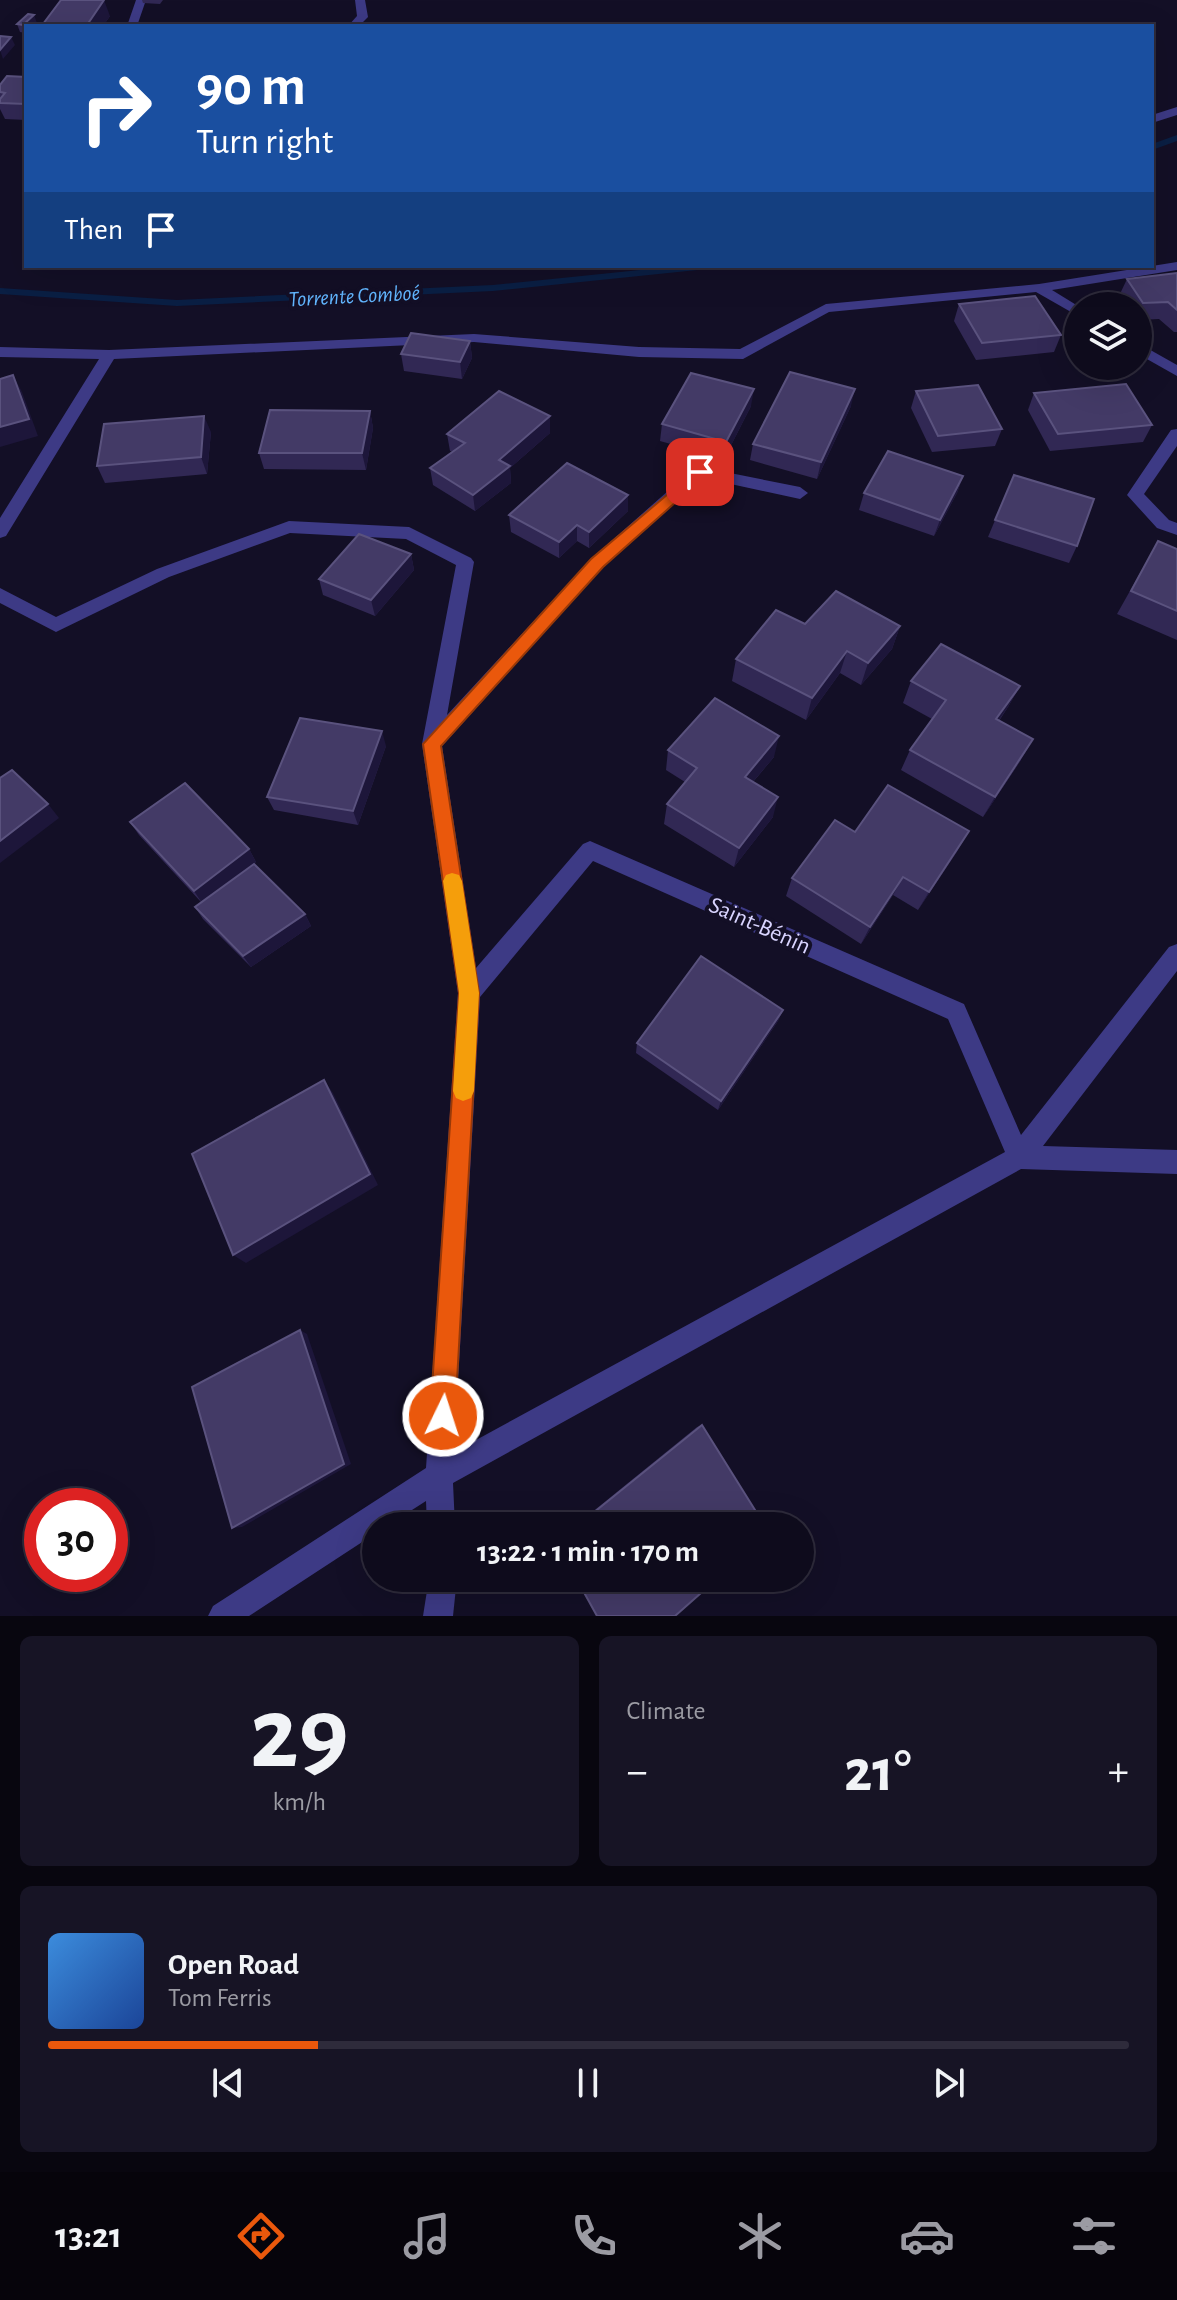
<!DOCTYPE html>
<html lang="en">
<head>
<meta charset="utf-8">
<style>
  :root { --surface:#0e0b1c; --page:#171425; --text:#f1f3f6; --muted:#9b9ba3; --line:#2e2b3b; --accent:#ea580c }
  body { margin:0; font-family:"Alegreya Sans",sans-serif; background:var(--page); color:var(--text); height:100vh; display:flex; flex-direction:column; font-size:30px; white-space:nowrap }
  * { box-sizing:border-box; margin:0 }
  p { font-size:26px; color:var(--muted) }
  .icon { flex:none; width:44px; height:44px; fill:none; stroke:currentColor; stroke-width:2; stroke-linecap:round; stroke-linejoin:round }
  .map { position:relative; height:1616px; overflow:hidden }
  .panel { display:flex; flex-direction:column; gap:20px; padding:20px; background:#08060f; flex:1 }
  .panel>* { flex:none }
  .top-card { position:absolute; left:24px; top:24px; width:1130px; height:244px; border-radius:0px; box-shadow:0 8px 32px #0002,0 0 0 2px var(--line); background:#1a4fa0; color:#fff; overflow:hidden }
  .buttons { position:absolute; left:1064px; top:292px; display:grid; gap:16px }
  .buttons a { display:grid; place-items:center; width:88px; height:88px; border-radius:50%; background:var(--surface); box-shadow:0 8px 32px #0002,0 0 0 2px var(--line); font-size:40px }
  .speed { position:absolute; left:24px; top:1488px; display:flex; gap:16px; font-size:40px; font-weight:700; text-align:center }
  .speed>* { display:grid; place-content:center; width:104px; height:104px; border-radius:50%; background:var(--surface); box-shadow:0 8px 32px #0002,0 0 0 2px var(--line); line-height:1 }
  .speed .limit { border:12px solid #d22; background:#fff; color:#111 }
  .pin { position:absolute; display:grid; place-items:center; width:68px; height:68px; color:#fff; margin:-34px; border-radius:16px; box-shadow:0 4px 12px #0006 }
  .me { position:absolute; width:88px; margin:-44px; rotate:4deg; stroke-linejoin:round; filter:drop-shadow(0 0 6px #0008) }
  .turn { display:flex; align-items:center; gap:28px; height:168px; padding:0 40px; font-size:36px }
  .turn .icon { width:104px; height:104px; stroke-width:2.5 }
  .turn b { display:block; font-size:56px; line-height:68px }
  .then { display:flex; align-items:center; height:76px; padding:0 40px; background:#0003; gap:16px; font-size:30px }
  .big { font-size:60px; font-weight:700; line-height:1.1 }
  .panel .card { flex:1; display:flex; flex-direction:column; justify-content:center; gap:12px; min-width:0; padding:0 28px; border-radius:12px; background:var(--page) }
  .panel .dial { align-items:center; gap:0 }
  .dial b { font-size:104px; line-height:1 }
  .song { display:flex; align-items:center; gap:24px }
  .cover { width:96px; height:96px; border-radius:12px; background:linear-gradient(135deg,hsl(210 70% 55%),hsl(220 70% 35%)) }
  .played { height:8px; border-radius:4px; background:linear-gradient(90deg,var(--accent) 25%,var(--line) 25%) }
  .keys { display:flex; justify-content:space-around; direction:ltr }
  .heat { display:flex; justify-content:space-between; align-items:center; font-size:44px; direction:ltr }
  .panel .tiles { flex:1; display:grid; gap:20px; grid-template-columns:1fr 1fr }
  .card:last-child { grid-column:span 2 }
  .trip { position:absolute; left:362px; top:1512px; width:452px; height:80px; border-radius:40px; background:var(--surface); box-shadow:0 8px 32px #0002,0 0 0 2px var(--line); font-weight:700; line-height:80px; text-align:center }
  .dock { display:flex; height:128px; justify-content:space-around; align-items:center; background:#06040b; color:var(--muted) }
  .dock .icon { width:56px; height:56px }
  .dock .current { color:var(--accent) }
  .dock b { font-size:36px; color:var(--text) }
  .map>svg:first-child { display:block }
</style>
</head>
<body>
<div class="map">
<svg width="1177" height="1616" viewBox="0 0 1177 1616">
  <rect width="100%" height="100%" fill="#130f26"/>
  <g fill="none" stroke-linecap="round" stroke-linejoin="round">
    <g fill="#0a1f44" fill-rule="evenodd">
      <path d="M 1177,135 L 1177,141 L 1152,150 L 1152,144 Z"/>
      <path d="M 679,266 L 712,266 L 707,269 L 493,291 L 177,306 L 0,294 L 0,288 L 177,300 L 493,285 Z"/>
    </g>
    <g fill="#3d3a85" fill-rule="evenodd">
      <path d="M 136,0 L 146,0 L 137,26 L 127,26 Z"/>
      <path d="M 355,0 L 365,0 L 368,17 L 359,26 L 348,26 L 357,16 Z"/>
      <path d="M 1177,107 L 1177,115 L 1152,123 L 1152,115 Z"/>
      <path d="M 1177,262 L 1177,270 L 1052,290 L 1078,306 L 1078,316 L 1036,292 L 829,312 L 743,359 L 639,357 L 474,342 L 114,359 L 6,536 L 0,538 L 0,518 L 99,359 L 0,357 L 0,347 L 109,350 L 474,334 L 639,347 L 740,349 L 826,304 L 1039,284 Z"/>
      <path d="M 1138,343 L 1177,365 L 1177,376 L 1138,354 Z"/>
      <path d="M 1177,429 L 1177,446 L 1144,494 L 1169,520 L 1177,523 L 1177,535 L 1157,528 L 1127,495 L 1171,430 Z"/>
      <path d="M 700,467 L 800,487 L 808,493 L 800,499 L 703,478 L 603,567 L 442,746 L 476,968 L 583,844 L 590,841 L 964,1004 L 1021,1135 L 1169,947 L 1177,944 L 1177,971 L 1043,1146 L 1177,1150 L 1177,1174 L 1021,1169 L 453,1483 L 455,1526 L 427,1526 L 426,1501 L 387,1526 L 376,1526 L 376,1533 L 249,1616 L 208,1616 L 213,1606 L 426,1468 L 458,993 L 422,744 L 456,565 L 406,539 L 290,533 L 169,577 L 56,632 L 0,603 L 0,588 L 56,617 L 157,569 L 289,521 L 409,527 L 471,558 L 474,562 L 447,715 L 591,559 L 694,468 ZM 593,861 L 948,1019 L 1005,1152 L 454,1452 L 480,997 Z"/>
      <path d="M 429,1578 L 457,1578 L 453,1616 L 423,1616 Z"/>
    </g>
  </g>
  <g fill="#312854">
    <path d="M 142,0 L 163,0 L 160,4 L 143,3 Z"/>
    <path d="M 110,16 L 103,26 L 44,26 L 43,24 Z"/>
    <path d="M 37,23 L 26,33 L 20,32 L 17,24 Z"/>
    <path d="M 26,77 L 26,120 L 5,119 L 0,109 L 0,85 Z"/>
    <path d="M 1177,273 L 1177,332 L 1174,332 L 1159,319 L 1138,320 L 1138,306 L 1126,306 L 1119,296 L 1127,279 Z"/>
    <path d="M 959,304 L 1061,335 L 1054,352 L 976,360 L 954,321 Z"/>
    <path d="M 470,341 L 472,358 L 462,379 L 404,371 L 401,354 Z"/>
    <path d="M 916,391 L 1002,429 L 995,446 L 932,452 L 911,408 Z"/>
    <path d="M 1034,393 L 1152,425 L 1143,442 L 1050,451 L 1028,410 Z"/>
    <path d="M 751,406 L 724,459 L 660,441 L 662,424 Z"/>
    <path d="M 851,406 L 817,479 L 750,460 L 753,444 Z"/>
    <path d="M 370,411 L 373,428 L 366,470 L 264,469 L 259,453 Z"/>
    <path d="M 550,416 L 550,433 L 510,468 L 511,483 L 475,511 L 433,485 L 430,468 L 453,452 L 450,451 L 447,434 Z"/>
    <path d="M 211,432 L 207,474 L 105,483 L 97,466 Z"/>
    <path d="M 1014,475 L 1077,546 L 1069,563 L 988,537 Z"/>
    <path d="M 963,476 L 957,493 L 934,536 L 859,510 L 864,493 Z"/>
    <path d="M 628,495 L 628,511 L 589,548 L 577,541 L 559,558 L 511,532 L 509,515 Z"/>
    <path d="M 1158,541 L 1177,549 L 1177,640 L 1117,614 Z"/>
    <path d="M 411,554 L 414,570 L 375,616 L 323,595 L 319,579 Z"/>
    <path d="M 805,624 L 900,626 L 892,649 L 861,685 L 840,673 L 806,720 L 732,681 L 736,659 Z"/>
    <path d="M 911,681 L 1020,686 L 1008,707 L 999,721 L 1021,760 L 983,817 L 901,770 L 910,750 L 932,719 L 903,703 Z"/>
    <path d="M 386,746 L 358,825 L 274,810 L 267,797 Z"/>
    <path d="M 668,750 L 774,757 L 753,782 L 773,817 L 734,867 L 664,824 L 667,804 L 685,782 L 666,770 Z"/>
    <path d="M 130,822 L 249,849 L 256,862 L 247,869 L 305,914 L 311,926 L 251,967 L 203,919 L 195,907 L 201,902 L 139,835 Z"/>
    <path d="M 855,832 L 958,850 L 918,910 L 893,895 L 861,944 L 786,896 L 792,878 Z"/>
    <path d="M 783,1010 L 778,1021 L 718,1110 L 636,1053 L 637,1043 Z"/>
    <path d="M 702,1425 L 765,1526 L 575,1526 L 697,1427 Z"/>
  </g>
  <g fill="#1d163a">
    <path d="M 104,0 L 110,16 L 103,26 L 87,26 Z"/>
    <path d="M 34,15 L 37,23 L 34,26 L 26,26 L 26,33 L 23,25 Z"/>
    <path d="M 11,37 L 15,45 L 3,59 L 0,50 Z"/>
    <path d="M 470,341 L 472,358 L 462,379 L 460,362 Z"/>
    <path d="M 13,375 L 22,392 L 38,436 L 0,447 L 0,427 Z"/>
    <path d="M 754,389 L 751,406 L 724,459 L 726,442 Z"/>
    <path d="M 855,389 L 851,406 L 817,479 L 821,462 Z"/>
    <path d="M 370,411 L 373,428 L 366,470 L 362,453 Z"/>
    <path d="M 204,416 L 211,432 L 207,474 L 201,457 Z"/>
    <path d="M 550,416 L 550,433 L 510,468 L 511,483 L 475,511 L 473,495 L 499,460 Z"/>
    <path d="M 963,476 L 957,493 L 934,536 L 940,520 Z"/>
    <path d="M 628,495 L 628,511 L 589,548 L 589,532 Z"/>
    <path d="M 577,525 L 577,541 L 559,558 L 559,542 Z"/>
    <path d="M 411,554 L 414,570 L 375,616 L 371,600 Z"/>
    <path d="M 900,626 L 892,649 L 861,685 L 868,663 Z"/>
    <path d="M 847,651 L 840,673 L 806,720 L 812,698 Z"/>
    <path d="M 1020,686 L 1008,707 L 985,740 L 996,719 Z"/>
    <path d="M 382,731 L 386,746 L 358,825 L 353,811 Z"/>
    <path d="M 779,736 L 774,757 L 740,797 L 745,777 Z"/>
    <path d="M 1033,739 L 1021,760 L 983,817 L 995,797 Z"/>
    <path d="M 778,797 L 773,817 L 734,867 L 739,848 Z"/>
    <path d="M 48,804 L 59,818 L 0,863 L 0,841 Z"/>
    <path d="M 969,831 L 958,850 L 918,910 L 929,892 Z"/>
    <path d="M 249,849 L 256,862 L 202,903 L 194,891 Z"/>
    <path d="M 903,877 L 893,895 L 861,944 L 870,927 Z"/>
    <path d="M 305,914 L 311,926 L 251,967 L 243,956 Z"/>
    <path d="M 783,1010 L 778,1021 L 718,1110 L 721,1101 Z"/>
    <path d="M 324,1080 L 333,1093 L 378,1185 L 246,1263 L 233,1255 Z"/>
    <path d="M 300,1330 L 307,1334 L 351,1464 L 242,1527 L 232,1528 Z"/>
  </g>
  <g fill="#433a66" stroke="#5a527e" stroke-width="2">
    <path d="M 61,0 L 104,0 L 87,25 L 43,24 Z"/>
    <path d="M 28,14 L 34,15 L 23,25 L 17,24 Z"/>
    <path d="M 0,36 L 11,37 L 0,50 Z"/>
    <path d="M 7,76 L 26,77 L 26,104 L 0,103 L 0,99 L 5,93 L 0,92 L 0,85 Z"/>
    <path d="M 1177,273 L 1177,310 L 1168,302 L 1143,303 L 1127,279 Z"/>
    <path d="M 1035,296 L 1061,335 L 982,343 L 959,304 Z"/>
    <path d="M 411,333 L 470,341 L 460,362 L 401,354 Z"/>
    <path d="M 790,372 L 855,389 L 821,462 L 753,444 Z"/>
    <path d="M 691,373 L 754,389 L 726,442 L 662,424 Z"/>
    <path d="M 13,375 L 29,419 L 0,427 L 0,379 Z"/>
    <path d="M 1126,384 L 1152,425 L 1058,434 L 1034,393 Z"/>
    <path d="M 978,385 L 1002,429 L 938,436 L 916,391 Z"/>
    <path d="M 499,391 L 550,416 L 499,460 L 510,466 L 473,495 L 430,468 L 465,443 L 447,434 Z"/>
    <path d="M 270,410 L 370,411 L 362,453 L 259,453 Z"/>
    <path d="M 204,416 L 201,457 L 97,466 L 104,424 Z"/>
    <path d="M 888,451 L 963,476 L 940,520 L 864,493 Z"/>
    <path d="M 567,463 L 628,495 L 589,532 L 577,525 L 559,542 L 509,515 Z"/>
    <path d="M 1014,475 L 1094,499 L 1077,546 L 995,520 Z"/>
    <path d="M 359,534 L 411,554 L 371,600 L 319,579 Z"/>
    <path d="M 1158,541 L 1177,549 L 1177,611 L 1131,591 Z"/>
    <path d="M 836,591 L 900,626 L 868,663 L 847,651 L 812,698 L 736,659 L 776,610 L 805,624 Z"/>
    <path d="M 941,644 L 1020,686 L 996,719 L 1033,739 L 995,797 L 910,750 L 946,700 L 911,681 Z"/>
    <path d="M 715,698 L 779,736 L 745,777 L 778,797 L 739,848 L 667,804 L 697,768 L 668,750 Z"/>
    <path d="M 300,718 L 382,731 L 353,811 L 267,797 Z"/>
    <path d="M 12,770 L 48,804 L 0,841 L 0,778 Z"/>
    <path d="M 185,783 L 249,849 L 194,891 L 130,822 Z"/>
    <path d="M 888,785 L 969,831 L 929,892 L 903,877 L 870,927 L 792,878 L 835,820 L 855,832 Z"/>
    <path d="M 254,864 L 305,914 L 243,956 L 195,907 Z"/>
    <path d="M 701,956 L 783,1010 L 721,1101 L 637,1043 Z"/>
    <path d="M 324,1080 L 370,1174 L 233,1255 L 192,1154 Z"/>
    <path d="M 300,1330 L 344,1464 L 232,1528 L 192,1387 Z"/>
    <path d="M 702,1425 L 765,1526 L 577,1526 Z"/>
    <path d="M 576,1578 L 718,1578 L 675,1616 L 597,1616 Z"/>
  </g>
  <path fill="#ea580c" stroke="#983908" stroke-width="2" d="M 700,467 L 705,469 L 705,476 L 603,567 L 441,746 L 479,993 L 455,1416 L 451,1425 L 443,1428 L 434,1425 L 430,1416 L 459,993 L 423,744 L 591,559 Z"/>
  <path fill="#f59e0b" d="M 452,873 L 459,875 L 462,881 L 479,993 L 474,1091 L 471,1098 L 463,1101 L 456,1098 L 453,1091 L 459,993 L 443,881 L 446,875 Z"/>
  <g text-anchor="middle" stroke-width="8" stroke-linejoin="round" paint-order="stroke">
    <g font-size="22" font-style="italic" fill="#62b6ff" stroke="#130f26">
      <text transform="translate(354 295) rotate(-3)" y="8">Torrente Comboé</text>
    </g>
    <g font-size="24" fill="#d9d4ff" stroke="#130f26">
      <text transform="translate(760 925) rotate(24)" y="8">Saint-Bénin</text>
    </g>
  </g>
</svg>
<div class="buttons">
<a><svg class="icon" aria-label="layers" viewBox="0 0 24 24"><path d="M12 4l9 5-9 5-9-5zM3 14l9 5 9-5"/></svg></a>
</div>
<div class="speed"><div class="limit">30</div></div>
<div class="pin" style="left:700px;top:472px;background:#d93025"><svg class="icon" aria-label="arrive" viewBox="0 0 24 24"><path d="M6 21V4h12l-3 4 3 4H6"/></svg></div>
<svg class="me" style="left:443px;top:1416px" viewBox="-20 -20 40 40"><circle r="17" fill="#ea580c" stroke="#fff" stroke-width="3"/><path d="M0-11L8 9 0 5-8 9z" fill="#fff"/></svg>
<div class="trip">13:22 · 1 min · 170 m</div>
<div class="top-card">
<div class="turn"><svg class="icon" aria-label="right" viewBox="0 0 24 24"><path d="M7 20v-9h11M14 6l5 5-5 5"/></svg><div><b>90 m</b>Turn right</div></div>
<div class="then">Then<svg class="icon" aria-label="arrive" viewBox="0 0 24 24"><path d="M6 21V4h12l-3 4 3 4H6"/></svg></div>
</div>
</div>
<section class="panel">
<div class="tiles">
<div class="card dial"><b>29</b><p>km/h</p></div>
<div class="card"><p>Climate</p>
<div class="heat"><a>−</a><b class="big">21°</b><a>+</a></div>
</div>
<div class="card">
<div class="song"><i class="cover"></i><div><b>Open Road</b><p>Tom Ferris</p></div></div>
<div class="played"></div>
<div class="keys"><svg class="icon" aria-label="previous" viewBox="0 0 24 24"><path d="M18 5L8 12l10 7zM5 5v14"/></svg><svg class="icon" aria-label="pause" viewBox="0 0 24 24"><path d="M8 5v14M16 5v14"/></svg><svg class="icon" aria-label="next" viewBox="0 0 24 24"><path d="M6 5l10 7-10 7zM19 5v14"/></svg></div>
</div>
</div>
</section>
<nav class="dock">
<b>13:21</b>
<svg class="icon current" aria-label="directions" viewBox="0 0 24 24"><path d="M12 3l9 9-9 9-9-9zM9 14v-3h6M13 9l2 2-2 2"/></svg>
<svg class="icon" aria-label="music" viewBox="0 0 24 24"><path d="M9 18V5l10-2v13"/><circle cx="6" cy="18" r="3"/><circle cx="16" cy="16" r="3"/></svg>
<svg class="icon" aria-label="phone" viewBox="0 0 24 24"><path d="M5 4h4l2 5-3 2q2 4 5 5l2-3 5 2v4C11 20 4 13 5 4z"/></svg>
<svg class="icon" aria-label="climate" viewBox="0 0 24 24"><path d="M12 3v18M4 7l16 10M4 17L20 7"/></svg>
<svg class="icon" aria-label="car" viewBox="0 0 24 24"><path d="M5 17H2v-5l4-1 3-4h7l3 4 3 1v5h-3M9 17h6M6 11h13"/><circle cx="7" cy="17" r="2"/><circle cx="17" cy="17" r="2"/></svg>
<svg class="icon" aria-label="filters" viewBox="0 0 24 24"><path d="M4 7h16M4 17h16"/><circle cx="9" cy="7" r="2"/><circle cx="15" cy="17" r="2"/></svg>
</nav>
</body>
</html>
